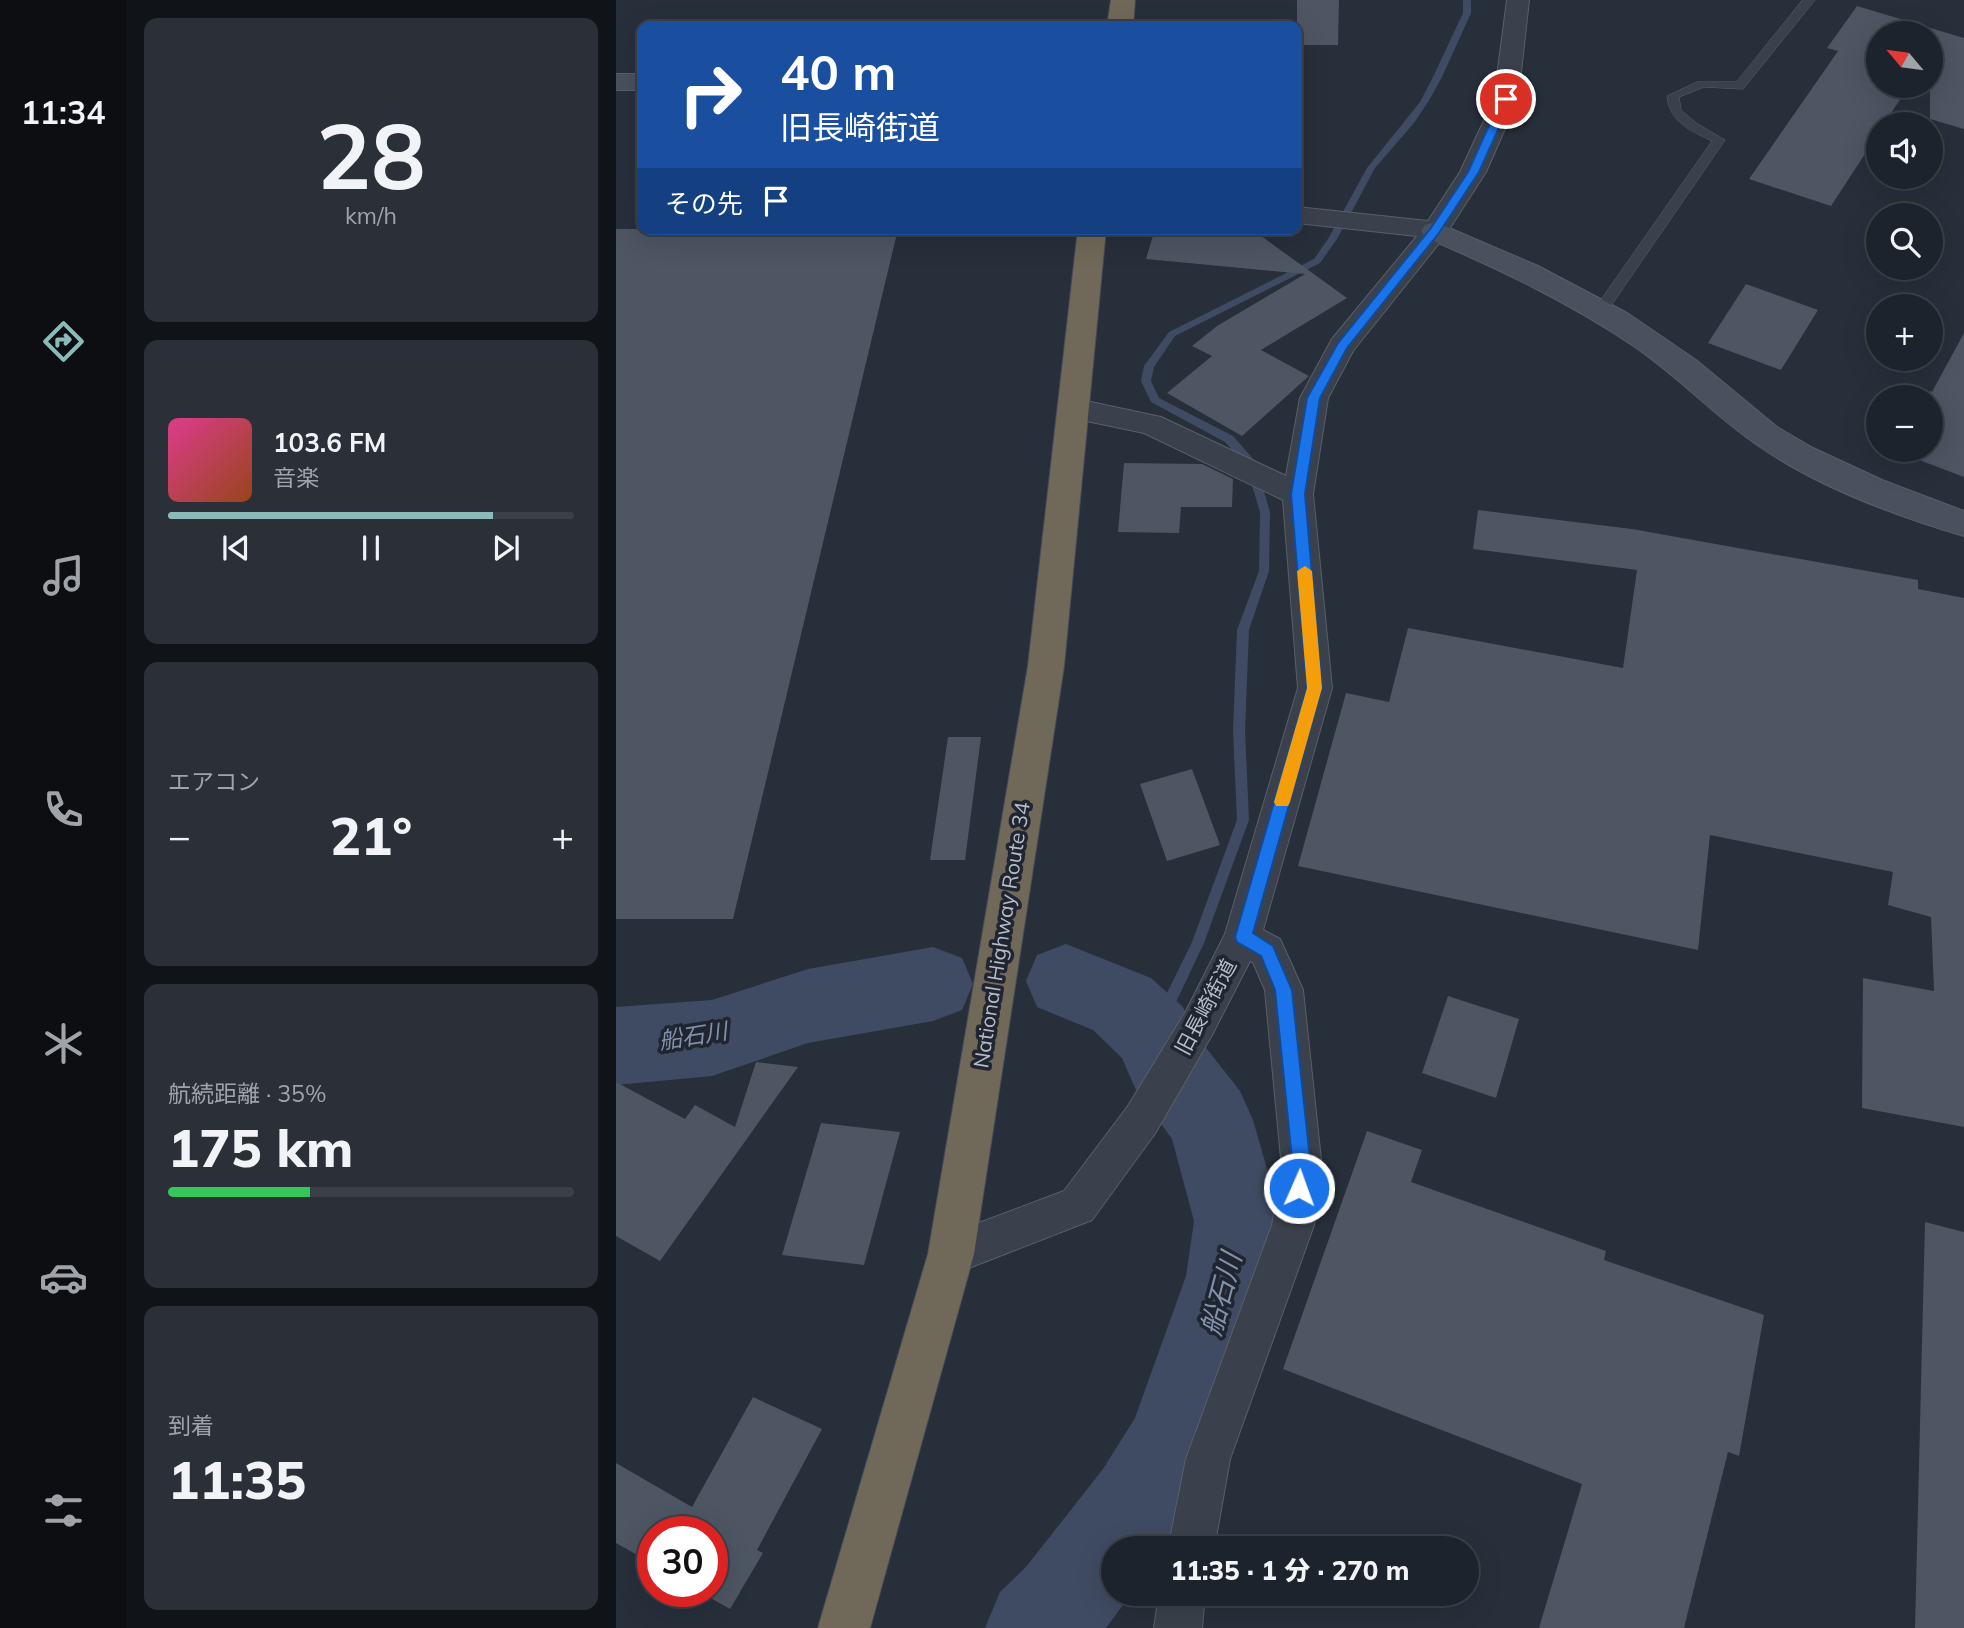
<!DOCTYPE html>
<html lang="ja">
<head>
<meta charset="utf-8">
<style>
  :root { --surface:#1d232c; --page:#2a2f38; --text:#f1f3f6; --muted:#a0a4a9; --line:#3b4048; --accent:#8bbbb9 }
  body { margin:0; font-family:Mulish,"Noto Sans JP",sans-serif; background:var(--page); color:var(--text); height:100vh; display:flex; flex-direction:column; font-size:26px; white-space:nowrap }
  * { box-sizing:border-box; margin:0 }
  p { font-size:23px; color:var(--muted) }
  .icon { flex:none; width:38px; height:38px; fill:none; stroke:currentColor; stroke-width:2; stroke-linecap:round; stroke-linejoin:round }
  .map { position:relative; flex:1; overflow:hidden }
  .panel { display:flex; flex-direction:column; gap:18px; padding:18px; background:#101318; width:490px }
  .panel>* { flex:none }
  .guide { position:absolute; left:21px; top:21px; width:665px; height:214px; border-radius:14px; box-shadow:0 7px 28px #0002,0 0 0 2px var(--line); background:#1a4fa0; color:#fff; overflow:hidden }
  .needle { width:46px; rotate:299deg }
  .tools { position:absolute; left:1250px; top:21px; display:grid; gap:14px }
  .tools a { display:grid; place-items:center; width:77px; height:77px; border-radius:50%; background:var(--surface); box-shadow:0 7px 28px #0002,0 0 0 2px var(--line); font-size:35px }
  .speed { position:absolute; left:21px; top:1516px; display:flex; gap:14px; font-size:35px; font-weight:700; text-align:center }
  .speed>* { display:grid; place-content:center; width:91px; height:91px; border-radius:50%; background:var(--surface); box-shadow:0 7px 28px #0002,0 0 0 2px var(--line); line-height:1 }
  .speed .limit { border:10px solid #d22; background:#fff; color:#111 }
  .pin { position:absolute; display:grid; place-items:center; width:60px; height:60px; color:#fff; margin:-30px; border:4px solid #fff; border-radius:50%; box-shadow:0 2px 7px #0007 }
  .me { position:absolute; width:77px; margin:-38px; rotate:2deg; stroke-linejoin:round; filter:drop-shadow(0 0 5px #0008) }
  .turn { display:flex; align-items:center; gap:24px; height:147px; padding:0 28px; font-size:32px }
  .turn .icon { width:91px; height:91px; stroke-width:2.5 }
  .turn b { display:block; font-size:49px; line-height:60px }
  .then { display:flex; align-items:center; height:66px; padding:0 28px; background:#0003; gap:14px; font-size:26px }
  .big { font-size:52px; font-weight:800; line-height:1.1 }
  .panel .widget { flex:1; display:flex; flex-direction:column; justify-content:center; gap:10px; min-width:0; padding:0 24px; border-radius:14px; background:var(--page) }
  .panel .dial { align-items:center; gap:0 }
  .dial b { font-size:91px; line-height:1 }
  .song { display:flex; align-items:center; gap:21px }
  .cover { width:84px; height:84px; border-radius:10px; background:linear-gradient(135deg,hsl(330 70% 55%),hsl(20 70% 35%)) }
  .played { height:7px; border-radius:4px; background:linear-gradient(90deg,var(--accent) 80%,var(--line) 80%) }
  .keys { display:flex; justify-content:space-around; direction:ltr }
  .heat { display:flex; justify-content:space-between; align-items:center; font-size:38px; direction:ltr }
  .charge { height:10px; border-radius:5px; background:linear-gradient(90deg,#34c759 35%,var(--line) 0) }
  .trip { position:absolute; left:485px; top:1536px; width:378px; height:70px; border-radius:35px; background:var(--surface); box-shadow:0 7px 28px #0002,0 0 0 2px var(--line); font-weight:800; line-height:70px; text-align:center }
  main { display:flex; flex:1; min-height:0 }
  .dock { display:flex; flex-direction:column; width:126px; justify-content:space-around; align-items:center; background:#0c0e12; color:var(--muted) }
  .dock .icon { width:49px; height:49px }
  .dock .on { color:var(--accent) }
  .dock b { font-size:32px; color:var(--text) }
  .map>svg:first-child { display:block }
</style>
</head>
<body>
<main>
<nav class="dock">
<b>11:34</b>
<svg class="icon on" aria-label="directions" viewBox="0 0 24 24"><path d="M12 3l9 9-9 9-9-9zM9 14v-3h6M13 9l2 2-2 2"/></svg>
<svg class="icon" aria-label="music" viewBox="0 0 24 24"><path d="M9 18V5l10-2v13"/><circle cx="6" cy="18" r="3"/><circle cx="16" cy="16" r="3"/></svg>
<svg class="icon" aria-label="phone" viewBox="0 0 24 24"><path d="M5 4h4l2 5-3 2q2 4 5 5l2-3 5 2v4C11 20 4 13 5 4z"/></svg>
<svg class="icon" aria-label="climate" viewBox="0 0 24 24"><path d="M12 3v18M4 7l16 10M4 17L20 7"/></svg>
<svg class="icon" aria-label="car" viewBox="0 0 24 24"><path d="M5 17H2v-5l4-1 3-4h7l3 4 3 1v5h-3M9 17h6M6 11h13"/><circle cx="7" cy="17" r="2"/><circle cx="17" cy="17" r="2"/></svg>
<svg class="icon" aria-label="filters" viewBox="0 0 24 24"><path d="M4 7h16M4 17h16"/><circle cx="9" cy="7" r="2"/><circle cx="15" cy="17" r="2"/></svg>
</nav>
<section class="panel">
<div class="widget dial"><b>28</b><p>km/h</p></div>
<div class="widget">
<div class="song"><i class="cover"></i><div><b>103.6 FM</b><p>音楽</p></div></div>
<div class="played"></div>
<div class="keys"><svg class="icon" aria-label="previous" viewBox="0 0 24 24"><path d="M18 5L8 12l10 7zM5 5v14"/></svg><svg class="icon" aria-label="pause" viewBox="0 0 24 24"><path d="M8 5v14M16 5v14"/></svg><svg class="icon" aria-label="next" viewBox="0 0 24 24"><path d="M6 5l10 7-10 7zM19 5v14"/></svg></div>
</div>
<div class="widget"><p>エアコン</p>
<div class="heat"><a>−</a><b class="big">21°</b><a>+</a></div>
</div>
<div class="widget"><p>航続距離 · 35%</p><b class="big">175 km</b><div class="charge"></div></div>
<div class="widget"><p>到着</p><b class="big">11:35</b></div>
</section>
<div class="map">
<svg width="1348" height="1628" viewBox="0 0 1348 1628">
  <rect width="100%" height="100%" fill="#272f3b"/>
  <g fill="none" stroke-linecap="round" stroke-linejoin="round">
    <path fill="#3f4b62" fill-rule="evenodd" d="M 847,0 L 855,0 L 855,13 L 826,77 L 812,102 L 798,123 L 759,168 L 721,239 L 704,263 L 559,336 L 538,367 L 535,381 L 543,398 L 617,436 L 639,461 L 654,512 L 653,571 L 633,630 L 629,731 L 633,820 L 588,943 L 543,1038 L 538,1040 L 533,1038 L 531,1034 L 576,942 L 621,820 L 617,731 L 621,630 L 643,571 L 644,512 L 630,465 L 609,442 L 535,402 L 525,381 L 528,366 L 553,332 L 698,259 L 712,239 L 751,168 L 804,102 L 817,77 L 847,13 Z"/>
    <g fill="#3f4b62" fill-rule="evenodd">
      <path d="M 450,944 L 535,978 L 567,1007 L 580,1035 L 624,1091 L 637,1120 L 666,1221 L 660,1276 L 606,1444 L 592,1478 L 549,1549 L 497,1549 L 497,1594 L 515,1594 L 490,1628 L 369,1628 L 384,1592 L 410,1567 L 487,1469 L 519,1418 L 570,1276 L 578,1221 L 556,1139 L 519,1088 L 506,1058 L 477,1030 L 421,1007 L 410,981 L 421,955 Z"/>
      <path d="M 317,947 L 346,958 L 357,984 L 346,1010 L 317,1021 L 192,1043 L 96,1076 L 0,1085 L 0,1007 L 96,1000 L 192,969 Z"/>
    </g>
  </g>
  <g fill="#4e5563">
    <path d="M 681,0 L 723,0 L 722,45 L 681,45 Z"/>
    <path d="M 1241,6 L 1348,38 L 1348,129 L 1314,119 L 1314,33 L 1262,33 L 1262,86 L 1293,86 L 1268,124 L 1262,124 L 1262,134 L 1215,206 L 1133,179 L 1222,51 L 1211,48 Z"/>
    <path d="M 0,229 L 282,229 L 117,919 L 0,919 Z"/>
    <path d="M 539,229 L 597,229 L 641,233 L 731,298 L 645,350 L 693,376 L 626,436 L 551,393 L 596,356 L 576,346 L 601,326 L 689,274 L 530,259 Z"/>
    <path d="M 1130,284 L 1202,310 L 1165,370 L 1092,343 Z"/>
    <path d="M 1348,333 L 1348,477 L 1282,452 L 1314,450 L 1314,397 L 1311,397 L 1314,391 L 1316,392 Z"/>
    <path d="M 508,463 L 586,464 L 617,479 L 616,507 L 565,507 L 563,533 L 502,532 Z"/>
    <path d="M 862,510 L 1016,529 L 1302,580 L 1302,589 L 1348,598 L 1348,1127 L 1246,1108 L 1247,978 L 1318,991 L 1315,917 L 1272,905 L 1277,872 L 1094,835 L 1082,950 L 682,866 L 730,693 L 773,702 L 792,628 L 1007,668 L 1021,570 L 857,549 Z"/>
    <path d="M 332,737 L 365,737 L 349,860 L 314,860 Z"/>
    <path d="M 576,769 L 604,845 L 551,861 L 524,784 Z"/>
    <path d="M 832,996 L 903,1019 L 880,1098 L 806,1073 Z"/>
    <path d="M 140,1062 L 182,1067 L 44,1261 L 0,1236 L 0,1082 L 69,1119 L 79,1105 L 119,1127 Z"/>
    <path d="M 205,1123 L 284,1132 L 248,1265 L 166,1255 Z"/>
    <path d="M 751,1131 L 806,1150 L 795,1182 L 990,1251 L 988,1260 L 1148,1315 L 1123,1456 L 1112,1452 L 1068,1628 L 923,1628 L 966,1484 L 667,1369 Z"/>
    <path d="M 1309,1222 L 1348,1232 L 1348,1628 L 1299,1628 Z"/>
    <path d="M 137,1397 L 206,1429 L 141,1550 L 147,1553 L 114,1609 L 82,1591 L 96,1591 L 96,1531 L 37,1531 L 37,1564 L 0,1543 L 0,1463 L 76,1507 Z"/>
  </g>
  <g fill="none" stroke-linecap="round" stroke-linejoin="round">
    <defs>
      <path id="lane" d="M 1187,0 L 1199,0 L 1127,89 L 1088,87 L 1063,97 L 1065,110 L 1080,123 L 1109,140 L 990,313 L 980,313 L 980,307 L 1096,141 C 1074,130 1054,123 1051,96 L 1081,82 L 1120,82 Z"/>
      <g id="street">
        <path d="M 891,0 L 913,0 L 902,99 L 870,172 L 828,237 L 737,351 L 712,398 L 697,494 L 716,688 L 647,930 L 664,939 L 687,990 L 706,1169 L 698,1225 L 614,1459 L 598,1549 L 552,1549 L 570,1459 L 656,1225 L 666,1169 L 649,990 L 637,962 L 634,961 L 596,1035 L 540,1132 L 476,1220 L 335,1275 L 320,1269 L 314,1254 L 320,1239 L 448,1191 L 512,1106 L 570,1011 L 609,934 L 682,688 L 667,500 L 528,433 L 456,418 L 446,415 L 442,408 L 446,401 L 456,398 L 545,417 L 670,476 L 684,398 L 716,339 L 801,236 L 681,223 L 681,207 L 812,221 L 844,172 L 878,99 Z"/>
        <path d="M 543,1594 L 589,1594 L 586,1628 L 538,1628 Z"/>
      </g>
      <g id="secondary">
        <rect x="0" y="74" width="26" height="16"/>
        <path d="M 819,222 L 922,266 L 1011,313 L 1080,360 L 1161,427 L 1197,448 L 1266,480 L 1348,511 L 1348,536 C 1280,516 1198,485 1140,444 C 1096,414 1060,374 1016,345 C 951,301 880,268 809,237 L 805,231 L 809,225 Z"/>
      </g>
      <g id="highway">
        <path d="M 495,0 L 519,0 L 517,26 L 491,26 Z"/>
        <path d="M 462,229 L 490,229 L 448,666 L 358,1254 L 254,1628 L 202,1628 L 312,1254 L 412,666 Z"/>
      </g>
    </defs>
    <use href="#lane" stroke="#595f6a" stroke-width="1"/>
    <use href="#street" stroke="#595f6a" stroke-width="2"/>
    <use href="#secondary" stroke="#595f6a" stroke-width="2"/>
    <use href="#highway" stroke="#464c57" stroke-width="2"/>
    <use href="#lane" fill="#3b414c" fill-rule="evenodd"/>
    <use href="#street" fill="#3b414c" fill-rule="evenodd"/>
    <use href="#secondary" fill="#49505e" fill-rule="evenodd"/>
    <use href="#highway" fill="#706959" fill-rule="evenodd"/>
  </g>
  <path fill="#1a73e8" stroke="#114b97" stroke-width="2" d="M 890,96 L 896,99 L 863,172 L 823,233 L 731,348 L 704,398 L 689,494 L 706,688 L 637,933 L 657,946 L 676,990 L 695,1169 L 689,1194 L 683,1197 L 676,1194 L 674,1188 L 677,1169 L 659,990 L 645,956 L 621,942 L 619,937 L 691,688 L 675,494 L 691,398 L 722,343 L 815,228 L 852,172 L 885,99 Z"/>
  <path fill="#f59e0b" d="M 689,566 L 696,571 L 706,688 L 674,802 L 672,806 L 660,806 L 658,802 L 691,688 L 681,571 Z"/>
  <g text-anchor="middle" stroke-width="7" stroke-linejoin="round" paint-order="stroke">
    <g font-size="21" fill="#b7bcc7" stroke="#202631">
      <text transform="translate(386 935) rotate(-81)" y="7">National Highway Route 34</text>
      <text transform="translate(590 1007) rotate(-62)" y="7">旧長崎街道</text>
    </g>
    <g font-size="23" font-style="italic" fill="#8291aa" stroke="#202631">
      <text transform="translate(77 1036) rotate(-9)" y="8">船石川</text>
    </g>
    <g font-size="28" font-style="italic" fill="#8291aa" stroke="#202631">
      <text transform="translate(605 1294) rotate(-75)" y="10">船石川</text>
    </g>
  </g>
</svg>
<div class="tools">
<a><svg class="needle" viewBox="-14 -14 28 28"><path d="M0-13l5 13h-10z" fill="#e53935"/><path d="M0 13l5-13h-10z" fill="#a0a4a9"/></svg></a>
<a><svg class="icon" aria-label="sound" viewBox="0 0 24 24"><path d="M4 9h4l5-4v14l-5-4H4zM17 9q2 3 0 6"/></svg></a>
<a><svg class="icon" aria-label="search" viewBox="0 0 24 24"><circle cx="10" cy="10" r="6"/><path d="M15 15l6 6"/></svg></a>
<a>+</a>
<a>−</a>
</div>
<div class="speed"><div class="limit">30</div></div>
<div class="pin" style="left:890px;top:99px;background:#d93025"><svg class="icon" aria-label="arrive" viewBox="0 0 24 24"><path d="M6 21V4h12l-3 4 3 4H6"/></svg></div>
<svg class="me" style="left:683px;top:1188px" viewBox="-20 -20 40 40"><circle r="17" fill="#1a73e8" stroke="#fff" stroke-width="3"/><path d="M0-11L8 9 0 5-8 9z" fill="#fff"/></svg>
<div class="trip">11:35 · 1 分 · 270 m</div>
<div class="guide">
<div class="turn"><svg class="icon" aria-label="right" viewBox="0 0 24 24"><path d="M7 20v-9h11M14 6l5 5-5 5"/></svg><div><b>40 m</b>旧長崎街道</div></div>
<div class="then">その先<svg class="icon" aria-label="arrive" viewBox="0 0 24 24"><path d="M6 21V4h12l-3 4 3 4H6"/></svg></div>
</div>
</div>
</main>
</body>
</html>
